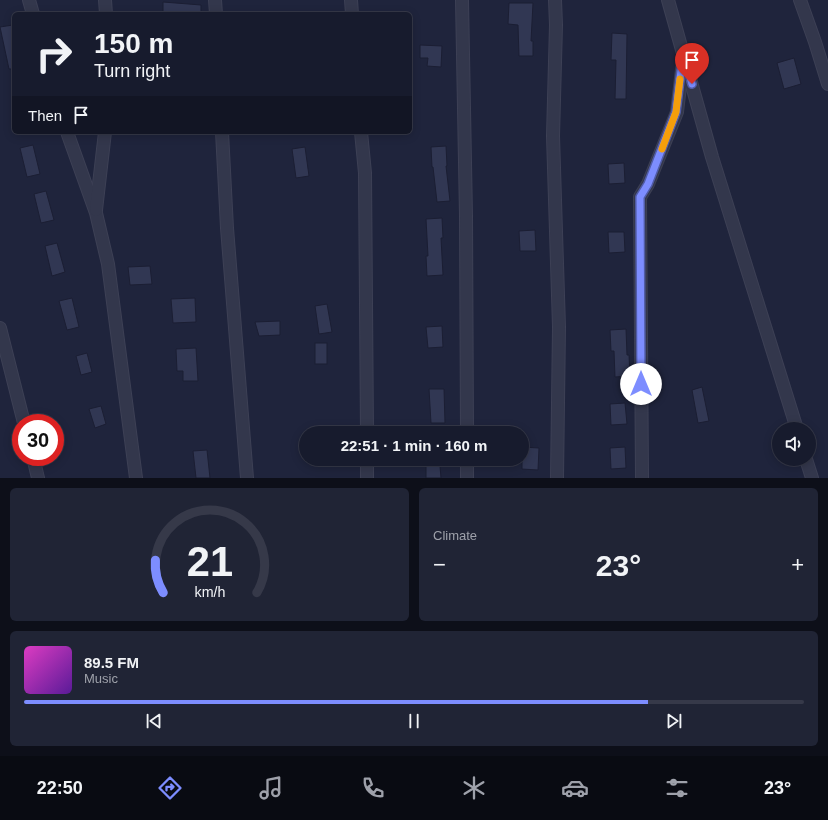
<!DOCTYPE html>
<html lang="en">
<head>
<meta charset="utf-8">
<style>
  :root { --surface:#171b2d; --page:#202435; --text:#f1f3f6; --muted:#9ea1aa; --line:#363949; --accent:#7d8dff }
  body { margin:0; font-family:Arial,sans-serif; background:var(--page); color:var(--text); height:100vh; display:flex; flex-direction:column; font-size:15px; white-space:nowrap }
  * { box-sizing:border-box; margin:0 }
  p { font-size:13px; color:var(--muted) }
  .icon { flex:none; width:22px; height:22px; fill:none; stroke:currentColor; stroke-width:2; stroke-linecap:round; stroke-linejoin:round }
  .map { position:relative; height:478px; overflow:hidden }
  .panel { display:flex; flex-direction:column; gap:10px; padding:10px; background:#0d0f19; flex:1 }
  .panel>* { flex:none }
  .top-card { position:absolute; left:12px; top:12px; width:400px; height:122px; border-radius:6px; box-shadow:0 2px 10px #0003,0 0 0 1px var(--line); background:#171b2d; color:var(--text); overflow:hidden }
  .tools { position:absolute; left:772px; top:422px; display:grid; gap:8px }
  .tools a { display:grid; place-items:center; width:44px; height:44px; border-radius:50%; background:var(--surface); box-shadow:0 2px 10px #0003,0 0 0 1px var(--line); font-size:20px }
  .speed { position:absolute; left:12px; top:414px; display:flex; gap:8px; font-size:20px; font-weight:700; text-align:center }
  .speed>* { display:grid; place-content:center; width:52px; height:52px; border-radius:50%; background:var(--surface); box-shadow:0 2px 10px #0003,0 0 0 1px var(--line); line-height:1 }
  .speed .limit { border:6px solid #d22; background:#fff; color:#111 }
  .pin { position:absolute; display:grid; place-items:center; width:34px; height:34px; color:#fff; margin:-41px -17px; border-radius:50% 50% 50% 0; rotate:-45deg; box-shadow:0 0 4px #0007 }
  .pin .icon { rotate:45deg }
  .me { position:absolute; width:44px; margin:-22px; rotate:0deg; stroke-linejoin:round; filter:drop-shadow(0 0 3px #0008) }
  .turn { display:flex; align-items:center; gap:14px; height:84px; padding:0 16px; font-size:18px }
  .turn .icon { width:52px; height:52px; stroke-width:2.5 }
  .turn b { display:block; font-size:28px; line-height:34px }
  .then { display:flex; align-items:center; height:38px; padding:0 16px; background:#0003; gap:8px; font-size:15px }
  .big { font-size:30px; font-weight:800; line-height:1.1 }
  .panel .widget { flex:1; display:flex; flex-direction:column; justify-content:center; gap:6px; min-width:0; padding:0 14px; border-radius:6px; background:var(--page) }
  .panel .dial { align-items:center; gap:0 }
  .dial svg { height:104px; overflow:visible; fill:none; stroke:var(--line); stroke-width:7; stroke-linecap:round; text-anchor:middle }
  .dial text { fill:var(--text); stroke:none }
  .song { display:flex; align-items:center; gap:12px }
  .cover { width:48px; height:48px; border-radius:6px; background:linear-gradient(135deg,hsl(310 70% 55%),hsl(270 70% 35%)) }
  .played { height:4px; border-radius:2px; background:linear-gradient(90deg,var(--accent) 80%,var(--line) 80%) }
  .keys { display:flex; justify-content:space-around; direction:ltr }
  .heat { display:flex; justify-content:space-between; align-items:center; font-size:22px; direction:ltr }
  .panel .tiles { flex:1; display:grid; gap:10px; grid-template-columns:1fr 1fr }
  .widget:last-child { grid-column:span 2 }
  .trip { position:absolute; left:299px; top:426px; width:230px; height:40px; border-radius:20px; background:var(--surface); box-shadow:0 2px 10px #0003,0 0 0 1px var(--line); font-weight:800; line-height:40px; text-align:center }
  .tab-bar { display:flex; height:64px; justify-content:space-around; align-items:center; background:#090b12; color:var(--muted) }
  .tab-bar .icon { width:28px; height:28px }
  .tab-bar .on { color:var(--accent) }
  .tab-bar b { font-size:18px; color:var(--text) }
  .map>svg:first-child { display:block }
</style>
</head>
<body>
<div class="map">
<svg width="828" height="478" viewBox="0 0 828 478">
  <rect width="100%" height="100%" fill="#1f243c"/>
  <g fill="#313753" stroke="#1b1e33">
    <path d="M 163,2 L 201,5 L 201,14 L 163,14 Z"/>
    <path d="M 509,3 L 533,3 L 531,41 L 533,41 L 533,56 L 519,56 L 518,25 L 508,24 Z"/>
    <path d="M 13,25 L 14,31 L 14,69 L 9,69 L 0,27 Z"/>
    <path d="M 612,33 L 627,34 L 626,99 L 615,99 L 616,60 L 611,60 Z"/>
    <path d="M 420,45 L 442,46 L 441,67 L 427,66 L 428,58 L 420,58 Z"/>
    <path d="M 794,58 L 801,84 L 784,89 L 777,63 Z"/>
    <path d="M 33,145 L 40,174 L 27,177 L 20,148 Z"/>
    <path d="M 446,146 L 447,166 L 446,166 L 450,201 L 437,202 L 433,167 L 432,167 L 431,147 Z"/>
    <path d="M 305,147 L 309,176 L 296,178 L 292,149 Z"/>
    <path d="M 624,163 L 625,183 L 609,184 L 608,164 Z"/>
    <path d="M 46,191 L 54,220 L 41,223 L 34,194 Z"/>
    <path d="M 442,218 L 443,238 L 441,238 L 443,275 L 427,276 L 426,256 L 428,256 L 426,219 Z"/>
    <path d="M 535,230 L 536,251 L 520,251 L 519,231 Z"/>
    <path d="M 608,232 L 624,232 L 625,252 L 609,253 Z"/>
    <path d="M 57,243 L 65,272 L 52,276 L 45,246 Z"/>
    <path d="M 150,266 L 152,284 L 130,285 L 128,267 Z"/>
    <path d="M 72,298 L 79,327 L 67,330 L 59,301 Z"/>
    <path d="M 195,298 L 196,322 L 173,323 L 171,299 Z"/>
    <path d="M 327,304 L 332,332 L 319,334 L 315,306 Z"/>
    <path d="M 280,321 L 280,335 L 259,336 L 255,322 Z"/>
    <path d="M 442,326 L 443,347 L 428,348 L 426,327 Z"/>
    <path d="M 626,329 L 627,355 L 629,355 L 630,376 L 615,377 L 614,351 L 611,351 L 610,330 Z"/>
    <rect x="315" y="343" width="12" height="21"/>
    <path d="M 196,348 L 198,381 L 183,381 L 183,371 L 177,371 L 176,349 Z"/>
    <path d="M 87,353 L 92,372 L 81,375 L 76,356 Z"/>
    <path d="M 702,387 L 709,421 L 698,423 L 692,390 Z"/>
    <path d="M 429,389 L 444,389 L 445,423 L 431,423 Z"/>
    <path d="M 625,403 L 627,424 L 611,425 L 610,404 Z"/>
    <path d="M 101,406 L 106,424 L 95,428 L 89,409 Z"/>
    <path d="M 522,447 L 539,448 L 538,470 L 522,469 Z"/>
    <path d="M 625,447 L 626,468 L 611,469 L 610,448 Z"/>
    <path d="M 207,450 L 210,478 L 196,478 L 193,451 Z"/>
    <path d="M 426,466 L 440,466 L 441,478 L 426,478 Z"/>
  </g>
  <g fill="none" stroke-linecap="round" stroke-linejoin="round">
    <defs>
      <g id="minor">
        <path d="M 29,0 L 33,14"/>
        <path d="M 105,0 L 106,14"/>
        <path d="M 215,0 L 216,14"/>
        <path d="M 351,0 L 352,14"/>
        <path d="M 462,0 L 466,216 L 467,433"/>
        <path d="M 555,0 L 556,25 L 553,136 L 559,327 L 557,478"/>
        <path d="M 668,0 L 712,157 L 797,429"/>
        <path d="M 800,0 L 815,42 L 828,84"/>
        <path d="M 67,132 L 96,213 L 108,264 L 136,478"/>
        <path d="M 222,132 L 227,228 L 247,478"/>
        <path d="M 361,132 L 365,173 L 367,433"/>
        <path d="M 96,210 L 105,132"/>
        <path d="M 0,328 L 24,423"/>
        <path d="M 33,457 L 38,478"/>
        <path d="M 367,459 L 367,478"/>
        <path d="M 467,459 L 467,478"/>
        <path d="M 806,459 L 812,478"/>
        <path d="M 642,478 L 640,197 L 648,184 L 677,112 L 683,61"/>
      </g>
    </defs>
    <use href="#minor" stroke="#3d4055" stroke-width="14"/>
    <use href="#minor" stroke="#33374c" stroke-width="12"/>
  </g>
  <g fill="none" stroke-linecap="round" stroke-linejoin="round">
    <defs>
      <path id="route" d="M 641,384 L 640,197 L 648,184 L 676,112 L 683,54 L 692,84"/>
    </defs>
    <use href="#route" stroke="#515ca6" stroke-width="10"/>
    <use href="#route" stroke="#7d8dff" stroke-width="7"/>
    <path stroke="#f59e0b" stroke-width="7" d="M 662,149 L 676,112 L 680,79"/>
  </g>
</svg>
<div class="tools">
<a><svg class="icon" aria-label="sound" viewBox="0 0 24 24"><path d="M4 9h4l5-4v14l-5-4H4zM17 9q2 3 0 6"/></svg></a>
</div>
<div class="speed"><div class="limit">30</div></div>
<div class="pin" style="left:692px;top:84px;background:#d93025"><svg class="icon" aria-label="arrive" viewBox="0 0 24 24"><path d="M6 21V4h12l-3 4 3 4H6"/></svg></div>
<svg class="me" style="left:641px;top:384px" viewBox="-20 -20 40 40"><circle r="19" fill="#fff"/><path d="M0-13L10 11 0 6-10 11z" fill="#7d8dff"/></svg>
<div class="trip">22:51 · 1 min · 160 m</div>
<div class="top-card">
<div class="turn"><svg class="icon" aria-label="right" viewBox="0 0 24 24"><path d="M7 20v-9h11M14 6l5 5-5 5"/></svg><div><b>150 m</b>Turn right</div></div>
<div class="then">Then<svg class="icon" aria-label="arrive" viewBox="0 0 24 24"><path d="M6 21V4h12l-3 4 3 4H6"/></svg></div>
</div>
</div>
<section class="panel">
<div class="tiles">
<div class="widget dial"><svg viewBox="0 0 100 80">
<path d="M14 69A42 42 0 1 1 86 69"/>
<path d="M14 69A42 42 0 0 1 8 44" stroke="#7d8dff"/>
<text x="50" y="56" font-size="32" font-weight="700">21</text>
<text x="50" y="72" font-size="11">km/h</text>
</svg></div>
<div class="widget"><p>Climate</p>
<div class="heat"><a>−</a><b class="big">23°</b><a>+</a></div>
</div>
<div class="widget">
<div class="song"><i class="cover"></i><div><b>89.5 FM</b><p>Music</p></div></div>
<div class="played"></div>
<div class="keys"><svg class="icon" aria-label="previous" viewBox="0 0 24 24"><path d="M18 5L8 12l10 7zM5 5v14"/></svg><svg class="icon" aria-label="pause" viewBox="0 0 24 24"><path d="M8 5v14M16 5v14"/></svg><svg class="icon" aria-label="next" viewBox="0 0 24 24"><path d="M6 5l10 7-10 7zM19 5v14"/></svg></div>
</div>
</div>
</section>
<nav class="tab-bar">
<b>22:50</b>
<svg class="icon on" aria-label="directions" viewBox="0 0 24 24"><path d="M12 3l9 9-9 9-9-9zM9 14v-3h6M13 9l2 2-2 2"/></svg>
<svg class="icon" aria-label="music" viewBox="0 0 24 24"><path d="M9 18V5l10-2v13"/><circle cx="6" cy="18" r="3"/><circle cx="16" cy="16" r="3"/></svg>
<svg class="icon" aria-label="phone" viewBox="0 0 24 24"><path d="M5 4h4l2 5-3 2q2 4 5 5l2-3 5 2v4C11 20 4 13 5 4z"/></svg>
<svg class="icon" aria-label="climate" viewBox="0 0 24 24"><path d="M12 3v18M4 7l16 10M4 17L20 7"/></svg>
<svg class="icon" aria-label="car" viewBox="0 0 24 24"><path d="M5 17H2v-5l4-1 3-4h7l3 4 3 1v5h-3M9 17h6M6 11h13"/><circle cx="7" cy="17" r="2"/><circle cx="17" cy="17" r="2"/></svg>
<svg class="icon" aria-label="filters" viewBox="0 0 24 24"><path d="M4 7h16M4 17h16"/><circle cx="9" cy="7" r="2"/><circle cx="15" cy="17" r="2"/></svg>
<b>23°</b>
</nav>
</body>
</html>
